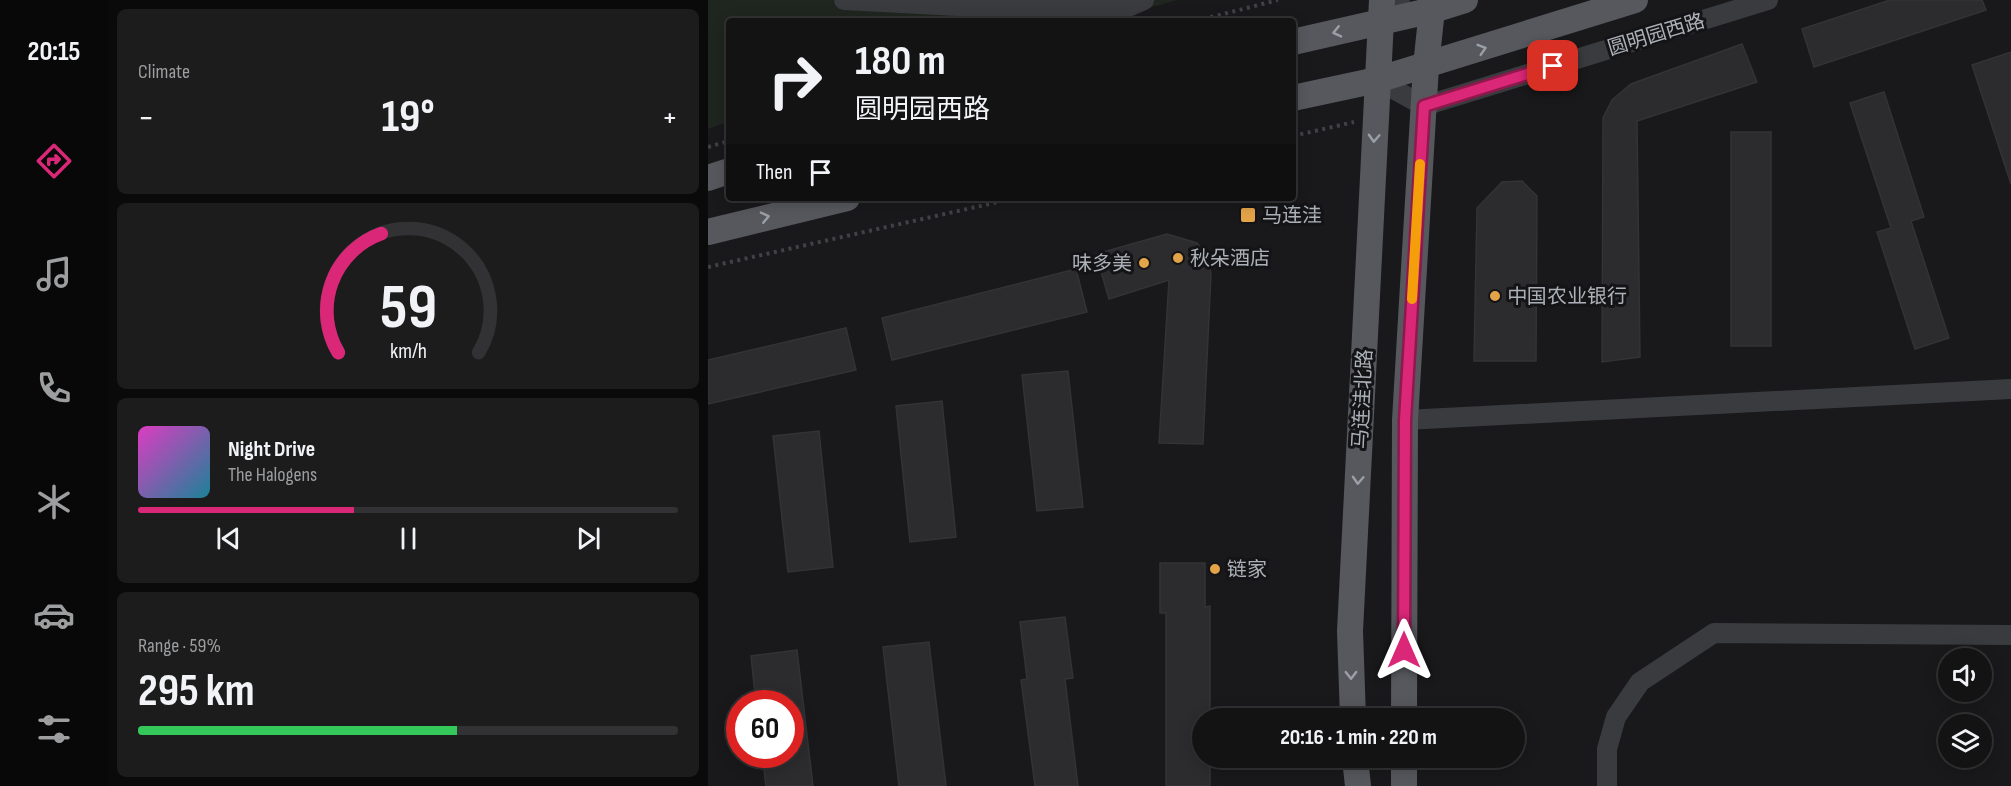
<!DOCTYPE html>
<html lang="en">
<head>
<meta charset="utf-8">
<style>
  :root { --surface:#131314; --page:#1c1c1d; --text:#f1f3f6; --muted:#9d9ea0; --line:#323234; --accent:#db2777 }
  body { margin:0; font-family:"Sofia Sans Condensed","Noto Sans SC",sans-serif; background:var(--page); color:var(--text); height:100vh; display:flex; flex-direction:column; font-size:22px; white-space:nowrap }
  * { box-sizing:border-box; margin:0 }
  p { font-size:20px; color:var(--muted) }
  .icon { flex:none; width:33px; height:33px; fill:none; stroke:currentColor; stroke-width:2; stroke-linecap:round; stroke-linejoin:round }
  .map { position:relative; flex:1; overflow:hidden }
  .panel { display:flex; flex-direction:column; gap:9px; padding:9px; background:#0a0a0b; width:600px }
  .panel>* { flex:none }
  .top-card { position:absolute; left:18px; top:18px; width:570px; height:183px; border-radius:6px; box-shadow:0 3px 15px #0003,0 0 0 2px var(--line); background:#131314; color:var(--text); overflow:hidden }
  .fabs { position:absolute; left:1230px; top:648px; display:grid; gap:12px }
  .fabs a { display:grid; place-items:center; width:54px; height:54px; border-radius:50%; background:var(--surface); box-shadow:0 3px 15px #0003,0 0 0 2px var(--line); font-size:30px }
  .speed { position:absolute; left:18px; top:690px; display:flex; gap:12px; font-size:30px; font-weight:700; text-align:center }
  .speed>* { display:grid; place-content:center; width:78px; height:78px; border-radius:50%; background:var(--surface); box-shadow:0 3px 15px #0003,0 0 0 2px var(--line); line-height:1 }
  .speed .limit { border:9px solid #d22; background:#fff; color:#111 }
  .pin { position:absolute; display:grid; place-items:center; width:51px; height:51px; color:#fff; margin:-26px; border-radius:12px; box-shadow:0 3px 9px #0006 }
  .me { position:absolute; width:66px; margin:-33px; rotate:0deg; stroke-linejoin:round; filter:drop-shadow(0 0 4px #0008) }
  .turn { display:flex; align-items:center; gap:21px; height:126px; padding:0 30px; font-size:27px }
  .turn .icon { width:78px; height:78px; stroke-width:2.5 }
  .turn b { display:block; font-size:42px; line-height:51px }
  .then { display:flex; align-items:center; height:57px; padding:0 30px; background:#0003; gap:12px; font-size:22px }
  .big { font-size:45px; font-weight:700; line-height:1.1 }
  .panel .widget { flex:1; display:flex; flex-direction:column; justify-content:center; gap:9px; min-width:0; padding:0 21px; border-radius:9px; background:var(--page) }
  .panel .dial { align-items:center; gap:0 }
  .dial svg { height:156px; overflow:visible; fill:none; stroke:var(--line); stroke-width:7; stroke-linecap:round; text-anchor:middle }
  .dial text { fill:var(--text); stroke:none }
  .song { display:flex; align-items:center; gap:18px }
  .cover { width:72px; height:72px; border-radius:9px; background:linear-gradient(135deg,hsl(310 70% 55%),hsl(190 70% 35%)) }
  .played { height:6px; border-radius:3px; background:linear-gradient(90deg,var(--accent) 40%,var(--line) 40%) }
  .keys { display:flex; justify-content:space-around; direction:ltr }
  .heat { display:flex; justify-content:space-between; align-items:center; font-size:33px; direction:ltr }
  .charge { height:9px; border-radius:4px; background:linear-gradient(90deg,#34c759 59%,var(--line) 0) }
  .trip { position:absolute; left:484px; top:708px; width:333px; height:60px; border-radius:30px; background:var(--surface); box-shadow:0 3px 15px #0003,0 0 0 2px var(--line); font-weight:700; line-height:60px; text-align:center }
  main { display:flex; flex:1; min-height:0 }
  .tab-bar { display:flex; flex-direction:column; width:108px; justify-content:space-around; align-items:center; background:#080808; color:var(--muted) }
  .tab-bar .icon { width:42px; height:42px }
  .tab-bar .active { color:var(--accent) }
  .tab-bar b { font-size:27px; color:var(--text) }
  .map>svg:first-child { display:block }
</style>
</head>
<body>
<main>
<nav class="tab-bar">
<b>20:15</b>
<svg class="icon active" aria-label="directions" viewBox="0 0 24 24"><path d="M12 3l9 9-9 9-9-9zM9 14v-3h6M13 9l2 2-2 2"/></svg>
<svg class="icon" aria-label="music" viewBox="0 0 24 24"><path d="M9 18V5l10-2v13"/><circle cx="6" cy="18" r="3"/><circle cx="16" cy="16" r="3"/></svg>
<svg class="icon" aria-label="phone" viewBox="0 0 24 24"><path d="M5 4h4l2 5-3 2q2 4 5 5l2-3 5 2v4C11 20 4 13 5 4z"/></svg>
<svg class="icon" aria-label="climate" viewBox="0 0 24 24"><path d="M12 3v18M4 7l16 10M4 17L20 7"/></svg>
<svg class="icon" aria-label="car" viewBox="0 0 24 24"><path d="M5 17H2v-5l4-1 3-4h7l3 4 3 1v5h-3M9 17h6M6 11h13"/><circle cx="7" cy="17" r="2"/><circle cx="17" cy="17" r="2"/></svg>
<svg class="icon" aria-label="filters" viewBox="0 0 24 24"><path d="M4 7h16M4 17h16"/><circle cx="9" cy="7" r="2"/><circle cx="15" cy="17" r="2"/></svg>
</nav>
<section class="panel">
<div class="widget"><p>Climate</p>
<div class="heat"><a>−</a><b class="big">19°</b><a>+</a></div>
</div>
<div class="widget dial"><svg viewBox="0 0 100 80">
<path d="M14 69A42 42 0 1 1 86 69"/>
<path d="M14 69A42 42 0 0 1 36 8" stroke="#db2777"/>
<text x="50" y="56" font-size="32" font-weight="700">59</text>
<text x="50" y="72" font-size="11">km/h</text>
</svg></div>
<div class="widget">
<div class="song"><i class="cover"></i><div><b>Night Drive</b><p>The Halogens</p></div></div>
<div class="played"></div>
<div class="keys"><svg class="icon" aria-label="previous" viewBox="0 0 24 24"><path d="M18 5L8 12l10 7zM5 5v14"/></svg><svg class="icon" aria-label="pause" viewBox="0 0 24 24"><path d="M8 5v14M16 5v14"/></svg><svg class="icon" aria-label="next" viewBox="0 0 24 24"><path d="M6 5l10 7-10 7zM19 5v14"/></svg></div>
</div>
<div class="widget"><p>Range · 59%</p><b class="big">295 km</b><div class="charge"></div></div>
</section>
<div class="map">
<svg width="1303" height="786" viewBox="0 0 1303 786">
  <rect width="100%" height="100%" fill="#19191b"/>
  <path fill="#1f251f" d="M 0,0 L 470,0 L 392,21 L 21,21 L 21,121 L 0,129 Z"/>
  <g fill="#2c2c2e" stroke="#333336" stroke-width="1.5">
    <path d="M 1182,0 L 1274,0 L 1278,10 L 1106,67 L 1094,29 Z"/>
    <path d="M 1034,44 L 1049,82 L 929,121 L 932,357 L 894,362 L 895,118 L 904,100 L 923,84 Z"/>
    <path d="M 1303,52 L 1303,184 L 1264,65 Z"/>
    <path d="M 1176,92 L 1216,217 L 1203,221 L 1241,338 L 1207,349 L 1169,232 L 1183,228 L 1142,103 Z"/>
    <rect x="1023" y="132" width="40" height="214"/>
    <path d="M 814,181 L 829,196 L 828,361 L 766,361 L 769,208 L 794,182 Z"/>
    <path d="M 459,234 L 489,243 L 500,257 L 503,274 L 495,444 L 451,443 L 461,280 L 401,299 L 388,254 Z"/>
    <path d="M 368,269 L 379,312 L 184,360 L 174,318 Z"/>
    <path d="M 138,328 L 148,370 L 0,404 L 0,360 Z"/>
    <path d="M 360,371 L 375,507 L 329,511 L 314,375 Z"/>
    <path d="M 234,401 L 248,537 L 202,542 L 188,406 Z"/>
    <path d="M 111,431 L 125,567 L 80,572 L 65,436 Z"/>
    <path d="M 452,563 L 497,563 L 497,607 L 502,606 L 502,718 L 495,718 L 495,758 L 502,758 L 502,786 L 458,786 L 458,613 L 452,613 Z"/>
    <path d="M 357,617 L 365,678 L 357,679 L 370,786 L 327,786 L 313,680 L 319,679 L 312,622 Z"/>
    <path d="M 221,642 L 238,786 L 191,786 L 175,647 Z"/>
    <path d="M 89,650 L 105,786 L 58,786 L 54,754 L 82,754 L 82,704 L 48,704 L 43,656 Z"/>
  </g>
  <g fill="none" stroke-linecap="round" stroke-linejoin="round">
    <g stroke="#404246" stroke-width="4" stroke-dasharray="3 4.5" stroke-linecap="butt">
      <path d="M 488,21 L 570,0"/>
      <path d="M 585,136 L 646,122"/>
      <path d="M 0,147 L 21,141"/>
      <path d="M 0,267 L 308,198"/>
    </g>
    <g stroke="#3a3b3f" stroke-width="20">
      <path d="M 136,0 L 268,7 L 413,10 L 436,0"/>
      <path d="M 673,22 L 692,0"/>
      <path d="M 669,80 L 716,106 L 1060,0"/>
      <path d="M 697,420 L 1303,389"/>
      <path d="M 899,786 L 899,749 L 908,717 L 932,682 L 1006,633 L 1303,635"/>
    </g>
    <g stroke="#56585e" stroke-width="26">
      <path d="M 585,42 L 725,10 L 757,0"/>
      <path d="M 585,98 L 669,80 L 927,0"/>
      <path d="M 0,178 L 21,171"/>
      <path d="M 0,232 L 139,198"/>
      <path d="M 645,718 L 642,631 L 674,0"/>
      <path d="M 696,718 L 697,420 L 718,66 L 725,0"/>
      <path d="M 647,758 L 650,786"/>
      <path d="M 696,786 L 696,758"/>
    </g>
  </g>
  <defs><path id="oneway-chevron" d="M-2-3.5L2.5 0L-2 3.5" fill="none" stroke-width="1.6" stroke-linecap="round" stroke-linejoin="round" transform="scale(1.5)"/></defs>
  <g stroke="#9b9fa7">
    <use href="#oneway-chevron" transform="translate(629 32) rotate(167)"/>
    <use href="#oneway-chevron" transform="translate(774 49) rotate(-17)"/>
    <use href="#oneway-chevron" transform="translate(666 138) rotate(93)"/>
    <use href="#oneway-chevron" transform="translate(57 217) rotate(-13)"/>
    <use href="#oneway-chevron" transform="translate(650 480) rotate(93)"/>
    <use href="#oneway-chevron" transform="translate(643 675) rotate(89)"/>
  </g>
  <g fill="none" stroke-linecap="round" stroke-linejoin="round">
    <defs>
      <path id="route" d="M 696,650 L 697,420 L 716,106 L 845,66"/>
    </defs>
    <use href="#route" stroke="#8e194d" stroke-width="15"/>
    <use href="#route" stroke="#db2777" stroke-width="10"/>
    <path stroke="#f59e0b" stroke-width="10" d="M 704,299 L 712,164"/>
  </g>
  <g fill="#e3a449" stroke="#141416" stroke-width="2">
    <rect x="532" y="207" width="16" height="16" rx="3"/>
    <circle cx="470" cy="258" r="6"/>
    <circle cx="436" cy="263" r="6"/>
    <circle cx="787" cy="296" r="6"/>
    <circle cx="507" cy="569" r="6"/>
  </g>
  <g text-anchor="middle" stroke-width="6" stroke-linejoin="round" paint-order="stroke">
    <g font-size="20" fill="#acb1b9" stroke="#141416">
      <text transform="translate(948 34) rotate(-17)" y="7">圆明园西路</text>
      <text transform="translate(654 399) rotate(-87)" y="7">马连洼北路</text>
    </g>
    <g font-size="20" fill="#acb1b9" stroke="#141416" text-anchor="start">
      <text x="554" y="222">马连洼</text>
      <text x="482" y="265">秋朵酒店</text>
      <text x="424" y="270" text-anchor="end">味多美</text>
      <text x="799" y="303">中国农业银行</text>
      <text x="519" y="576">链家</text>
    </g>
  </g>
</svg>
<div class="fabs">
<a><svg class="icon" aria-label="sound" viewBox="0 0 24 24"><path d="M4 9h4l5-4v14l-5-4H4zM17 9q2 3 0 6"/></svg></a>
<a><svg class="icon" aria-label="layers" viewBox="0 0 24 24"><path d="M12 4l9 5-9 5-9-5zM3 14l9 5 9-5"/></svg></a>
</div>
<div class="speed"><div class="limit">60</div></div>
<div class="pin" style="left:845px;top:66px;background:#d93025"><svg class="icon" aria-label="arrive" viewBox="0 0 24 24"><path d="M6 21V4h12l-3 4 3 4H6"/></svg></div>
<svg class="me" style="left:696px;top:650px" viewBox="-20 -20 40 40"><path d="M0-17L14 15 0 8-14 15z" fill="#db2777" stroke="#fff" stroke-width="4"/></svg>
<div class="trip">20:16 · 1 min · 220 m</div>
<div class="top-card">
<div class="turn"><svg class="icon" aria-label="right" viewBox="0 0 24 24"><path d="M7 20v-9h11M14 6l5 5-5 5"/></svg><div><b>180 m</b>圆明园西路</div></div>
<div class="then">Then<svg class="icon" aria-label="arrive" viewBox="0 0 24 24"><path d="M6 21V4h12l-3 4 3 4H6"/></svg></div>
</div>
</div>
</main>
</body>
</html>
